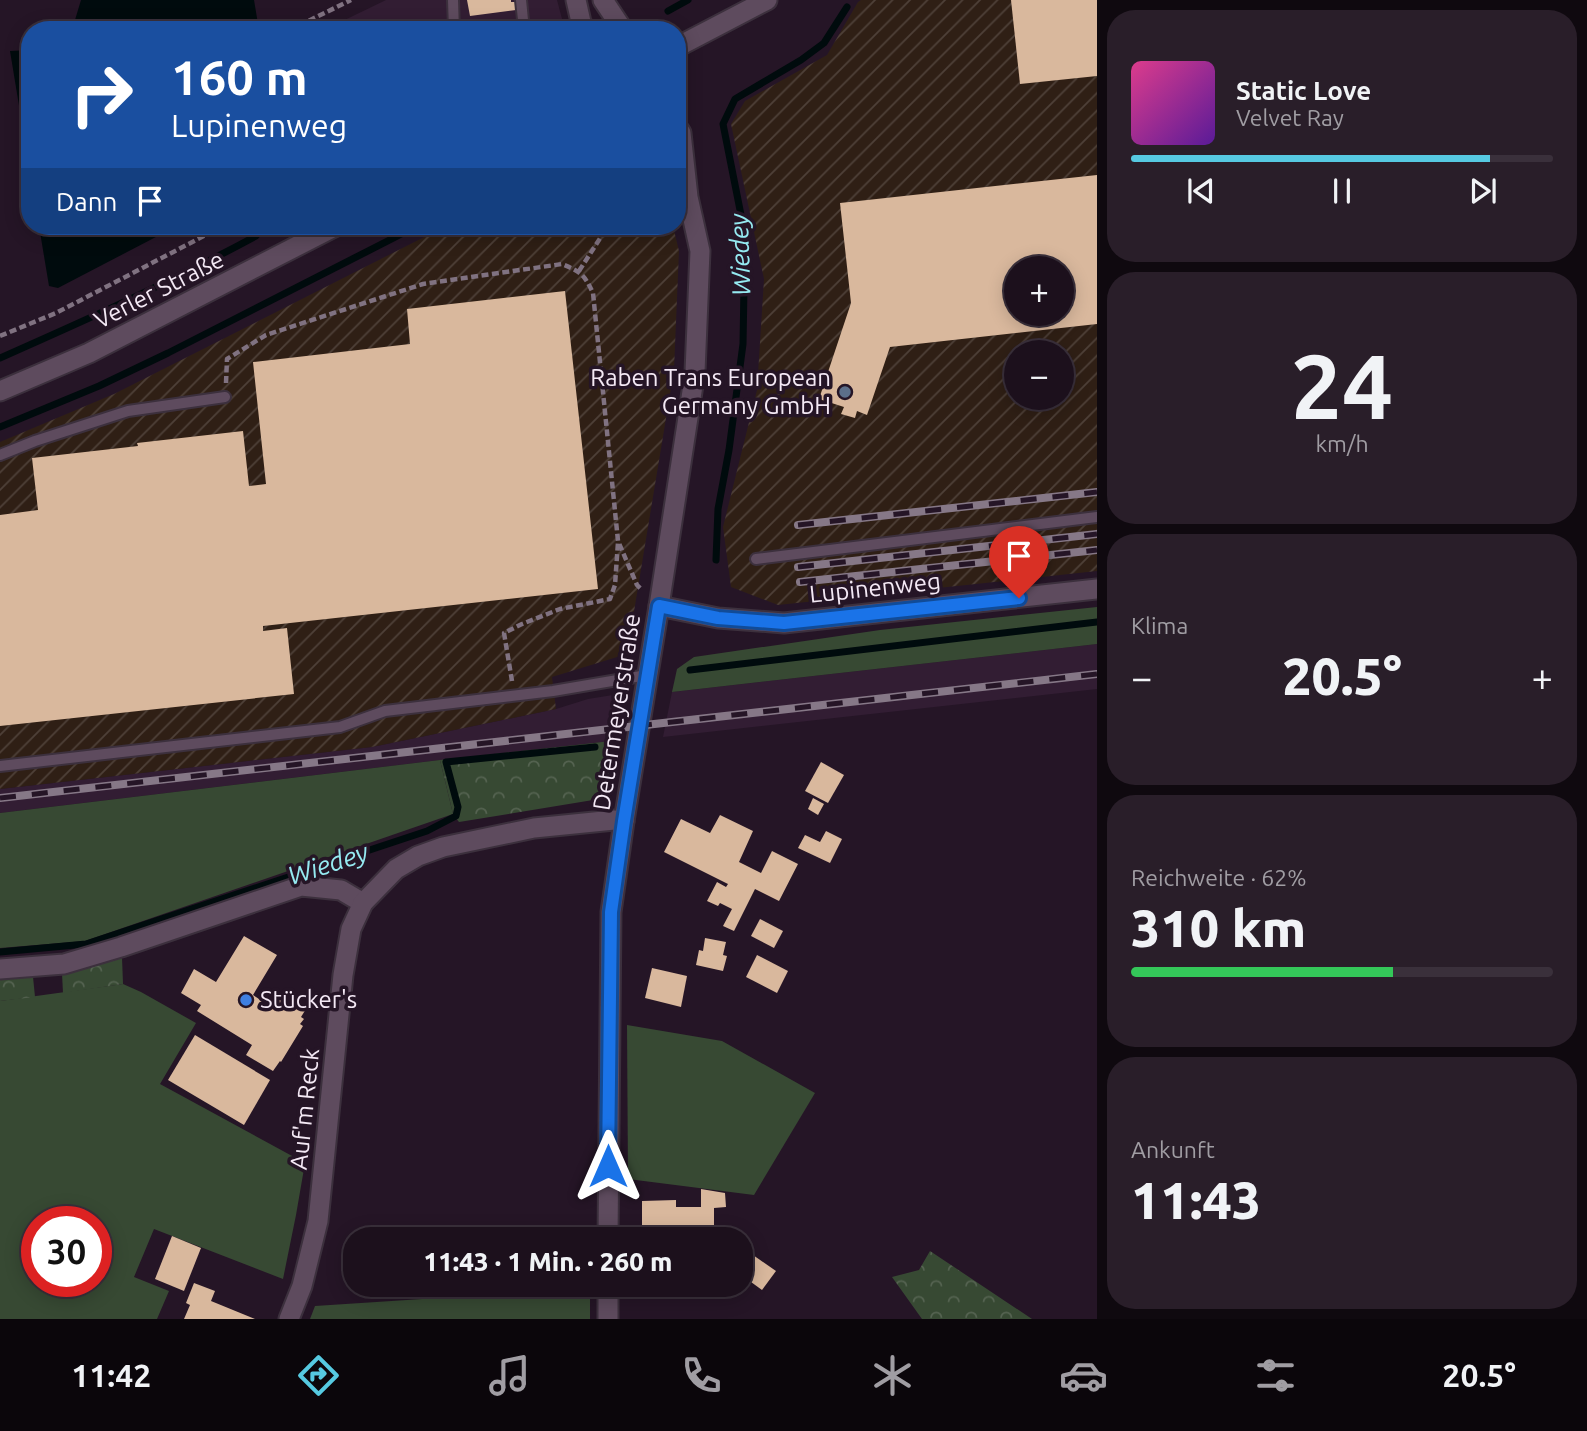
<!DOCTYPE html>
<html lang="de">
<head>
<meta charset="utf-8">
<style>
  :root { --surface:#1c101c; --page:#291e29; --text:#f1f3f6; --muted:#a09da3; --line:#3a303b; --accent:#56c9e1 }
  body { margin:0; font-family:Ubuntu,sans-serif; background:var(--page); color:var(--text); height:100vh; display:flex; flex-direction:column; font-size:26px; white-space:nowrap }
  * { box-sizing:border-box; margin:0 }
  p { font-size:23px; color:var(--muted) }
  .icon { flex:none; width:38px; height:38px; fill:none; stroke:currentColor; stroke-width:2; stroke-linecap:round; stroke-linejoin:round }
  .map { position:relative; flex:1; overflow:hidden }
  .drawer { display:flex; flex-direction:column; gap:10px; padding:10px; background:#0f090f; width:490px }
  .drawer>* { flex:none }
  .banner { position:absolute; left:21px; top:21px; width:665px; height:214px; border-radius:28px; box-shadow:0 4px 18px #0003,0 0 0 2px var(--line); background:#1a4fa0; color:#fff; overflow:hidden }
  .buttons { position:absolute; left:1004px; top:256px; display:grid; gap:14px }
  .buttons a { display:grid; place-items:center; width:70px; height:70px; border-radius:50%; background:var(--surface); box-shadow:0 4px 18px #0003,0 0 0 2px var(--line); font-size:35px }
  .speed { position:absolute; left:21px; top:1206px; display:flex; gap:14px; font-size:35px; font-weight:700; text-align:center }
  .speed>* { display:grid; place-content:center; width:91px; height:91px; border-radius:50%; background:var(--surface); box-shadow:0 4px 18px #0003,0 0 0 2px var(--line); line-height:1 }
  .speed .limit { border:10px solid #d22; background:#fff; color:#111 }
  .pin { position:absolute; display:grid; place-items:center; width:60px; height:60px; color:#fff; margin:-72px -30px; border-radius:50% 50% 50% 0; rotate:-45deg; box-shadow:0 0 7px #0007 }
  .pin .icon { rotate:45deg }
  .me { position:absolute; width:77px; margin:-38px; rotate:0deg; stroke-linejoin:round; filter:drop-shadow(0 0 5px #0008) }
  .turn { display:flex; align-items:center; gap:24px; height:147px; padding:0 35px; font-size:32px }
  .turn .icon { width:91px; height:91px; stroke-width:2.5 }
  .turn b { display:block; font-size:49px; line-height:60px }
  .then { display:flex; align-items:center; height:66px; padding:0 35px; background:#0003; gap:14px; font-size:26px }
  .big { font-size:52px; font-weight:800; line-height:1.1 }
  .drawer .tile { flex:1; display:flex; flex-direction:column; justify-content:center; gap:10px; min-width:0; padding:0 24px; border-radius:28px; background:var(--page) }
  .drawer .dial { align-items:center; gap:0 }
  .dial b { font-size:91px; line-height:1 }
  .song { display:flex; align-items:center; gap:21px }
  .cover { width:84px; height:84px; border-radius:10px; background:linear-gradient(135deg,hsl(330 70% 55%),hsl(270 70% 35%)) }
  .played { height:7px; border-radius:4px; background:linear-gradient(90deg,var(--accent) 85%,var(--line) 85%) }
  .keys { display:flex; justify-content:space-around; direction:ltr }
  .heat { display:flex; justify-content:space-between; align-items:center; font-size:38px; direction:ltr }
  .charge { height:10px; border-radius:5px; background:linear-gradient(90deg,#34c759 62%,var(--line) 0) }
  .trip { position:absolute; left:343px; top:1227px; width:410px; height:70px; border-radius:28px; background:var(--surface); box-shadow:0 4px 18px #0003,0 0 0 2px var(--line); font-weight:800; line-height:70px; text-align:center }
  .tabs { display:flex; height:112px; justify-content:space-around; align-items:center; background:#0b060b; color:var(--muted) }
  .tabs .icon { width:49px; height:49px }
  .tabs .active { color:var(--accent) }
  .tabs b { font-size:32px; color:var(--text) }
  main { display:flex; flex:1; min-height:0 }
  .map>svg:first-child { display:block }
</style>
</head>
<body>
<main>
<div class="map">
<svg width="1097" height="1319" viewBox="0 0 1097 1319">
  <defs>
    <pattern id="industrial-furrows" width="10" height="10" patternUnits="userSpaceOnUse" patternTransform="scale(1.75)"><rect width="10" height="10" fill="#2f1f15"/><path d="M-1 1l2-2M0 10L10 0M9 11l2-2" fill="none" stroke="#4e4038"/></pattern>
    <pattern id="forest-crowns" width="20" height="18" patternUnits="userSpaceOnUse" patternTransform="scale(1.75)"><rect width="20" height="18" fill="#374933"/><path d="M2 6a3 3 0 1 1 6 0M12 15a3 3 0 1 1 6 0" fill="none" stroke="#556351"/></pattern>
  </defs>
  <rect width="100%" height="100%" fill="#251526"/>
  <g fill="#321d33">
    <path d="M 386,0 L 557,0 L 565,30 L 324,30 Z"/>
    <path d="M 1097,644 L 1097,689 L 663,737 L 672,692 Z"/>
    <path d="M 619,694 L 611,741 L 440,760 L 0,813 L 0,789 L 372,747 L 556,709 L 588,699 Z"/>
  </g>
  <g fill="url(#industrial-furrows)" fill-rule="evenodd">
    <path d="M 861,0 L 1097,0 L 1097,571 L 778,605 L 731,587 L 723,527 L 757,390 L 764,279 L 731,124 L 745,101 L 827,55 L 858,2 ZM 1017,268 L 1062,268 L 1062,313 L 1017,313 ZM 1017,352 L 1062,352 L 1062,397 L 1017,397 Z"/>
    <path d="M 446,226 L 673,226 L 679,251 L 674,370 L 627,654 L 552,677 L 556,709 L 372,747 L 0,789 L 0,442 L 114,394 Z"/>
  </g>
  <g fill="#374933" fill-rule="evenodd">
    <path d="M 1097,607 L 1097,644 L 672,692 L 677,669 L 694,657 L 880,630 Z"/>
    <path d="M 440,760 L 453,814 L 85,941 L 0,948 L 0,813 Z"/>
    <path d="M 123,984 L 141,992 L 196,1023 L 160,1084 L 305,1163 L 296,1215 L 283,1279 L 154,1229 L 134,1277 L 169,1291 L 157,1319 L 0,1319 L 0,1001 ZM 37,1222 L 96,1222 L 96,1281 L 37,1281 Z"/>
    <path d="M 627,1025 L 722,1041 L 815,1093 L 754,1195 L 628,1179 Z"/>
    <path d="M 590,1288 L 590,1319 L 310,1319 L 315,1306 Z"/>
  </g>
  <g fill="url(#forest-crowns)">
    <path d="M 611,741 L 608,789 L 593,800 L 459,822 L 453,814 L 440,760 Z"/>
    <path d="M 122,958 L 123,984 L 63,993 L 62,973 Z"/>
    <path d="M 33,977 L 35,997 L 0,1001 L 0,980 Z"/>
    <path d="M 930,1251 L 1032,1319 L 922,1319 L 892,1277 L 919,1270 Z"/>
  </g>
  <g fill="#000b0d">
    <path d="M 81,0 L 254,0 L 258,24 L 257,30 L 72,30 Z"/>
    <path d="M 30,50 L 30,172 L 10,51 Z"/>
    <path d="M 39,226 L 177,226 L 58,288 L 49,286 Z"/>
  </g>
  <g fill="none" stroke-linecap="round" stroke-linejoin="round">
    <g stroke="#000b0d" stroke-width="7">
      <path d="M 668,11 L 688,0"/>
      <path d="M 0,358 C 86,320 173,281 256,236"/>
      <path d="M 0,427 L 99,386 L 168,353 L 417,226"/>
      <path d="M 716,560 L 718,509 L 729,450 L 743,344 L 744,287 L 741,215 L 723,124 L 735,99 L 801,60 L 824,43 L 847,7"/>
      <path d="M 690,670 L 1097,622"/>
      <path d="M 0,952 L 86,944 L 427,831 L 456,816 L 458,807 L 446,762 L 595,747"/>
    </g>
  </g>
  <g fill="#d9b89d" fill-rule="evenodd">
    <path d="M 467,0 L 511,0 L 511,2 L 515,2 L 516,10 L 470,16 Z"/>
    <path d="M 1011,0 L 1097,0 L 1097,76 L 1020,84 Z"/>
    <path d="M 1097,175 L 1097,324 L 890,347 L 867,415 L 857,411 L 855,418 L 841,414 L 844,407 L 819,399 L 851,303 L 840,203 ZM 1017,268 L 1062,268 L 1062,313 L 1017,313 Z"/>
    <path d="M 565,291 L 598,589 L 263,626 L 263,631 L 287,628 L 294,694 L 0,726 L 0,515 L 38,510 L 32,458 L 138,446 L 137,443 L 243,431 L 249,486 L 266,484 L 253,362 L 410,344 L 407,309 Z"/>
    <path d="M 821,762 L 844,775 L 828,803 L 805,791 Z"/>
    <path d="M 813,798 L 824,804 L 818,815 L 808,809 Z"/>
    <path d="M 720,815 L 753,831 L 739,862 L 761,873 L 772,851 L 798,864 L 779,901 L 755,889 L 734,931 L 723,926 L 732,909 L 720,903 L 718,906 L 707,901 L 717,882 L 726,887 L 728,884 L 664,852 L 681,819 L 710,833 Z"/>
    <path d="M 826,831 L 842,839 L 830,863 L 798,848 L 805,835 L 820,842 Z"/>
    <path d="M 760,919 L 783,931 L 774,948 L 751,936 Z"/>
    <path d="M 244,936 L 277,955 L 253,995 L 270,1006 L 278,992 L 306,1009 L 301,1017 L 304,1019 L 300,1024 L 303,1026 L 281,1062 L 280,1061 L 273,1071 L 246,1055 L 252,1045 L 197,1011 L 201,1005 L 181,993 L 194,969 L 216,982 Z"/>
    <path d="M 705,938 L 726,942 L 723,955 L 727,956 L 723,971 L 696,965 L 699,950 L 703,951 Z"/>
    <path d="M 757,955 L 788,971 L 777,993 L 746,977 Z"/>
    <path d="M 652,968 L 687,976 L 681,1007 L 645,998 Z"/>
    <path d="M 195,1035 L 270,1080 L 244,1125 L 168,1080 Z"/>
    <path d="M 701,1189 L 725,1193 L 726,1207 L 714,1208 L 714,1227 L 702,1227 L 702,1231 L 677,1232 L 677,1239 L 657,1239 L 657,1230 L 642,1231 L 642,1201 L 676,1200 L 676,1207 L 701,1207 Z"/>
    <path d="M 172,1236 L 201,1248 L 184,1291 L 155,1279 Z"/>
    <path d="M 753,1255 L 776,1271 L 762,1290 L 740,1274 Z"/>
    <path d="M 194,1283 L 215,1291 L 211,1301 L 255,1319 L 184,1319 L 190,1305 L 186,1303 Z"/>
  </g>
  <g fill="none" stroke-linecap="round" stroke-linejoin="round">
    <defs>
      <g id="service">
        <path d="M 453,0 L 454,30"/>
        <path d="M 521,0 L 524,30"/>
        <path d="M 0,455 L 35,441 L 128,411 L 225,397"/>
        <path d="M 756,559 L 1097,517"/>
        <path d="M 0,766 L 340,727 L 385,711 L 553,691 L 647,675"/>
      </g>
      <g id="minor">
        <path d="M 576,0 L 581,22 L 585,30"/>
        <path d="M 603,0 L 623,30"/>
        <path d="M 659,606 L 718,618 L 784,623 L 1097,589"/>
        <path d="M 0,969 L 64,964 L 121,947 L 301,886 L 341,890 L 363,903"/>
        <path d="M 608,1239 L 611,912 L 624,821 L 659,606 L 695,372 L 700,251 L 688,197 L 681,133 L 677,127"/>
        <path d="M 289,1319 L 302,1286 L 318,1221 L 343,975 L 351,929 L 363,903 L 396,869 L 418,856 L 443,847 L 534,828 L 614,820 L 624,821"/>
        <path d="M 608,1319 L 608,1284"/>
      </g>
      <g id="secondary">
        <path d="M 677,47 L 767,0"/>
        <path d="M 0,391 L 89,353 L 336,226"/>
      </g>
    </defs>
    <use href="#service" stroke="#3c303d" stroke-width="14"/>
    <use href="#minor" stroke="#3c303d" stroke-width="23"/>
    <use href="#secondary" stroke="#3c303d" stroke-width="23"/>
    <g stroke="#807281" stroke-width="4.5" stroke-dasharray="7 3.5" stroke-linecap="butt">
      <path d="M 290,30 L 351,0"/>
      <path d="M 273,226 L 279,235"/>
      <path d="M 579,271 L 608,226"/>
      <path d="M 0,336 L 56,313 L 223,226"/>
      <path d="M 226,383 L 227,359 L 266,335 L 423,284 L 562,264 C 581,272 584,274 593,293 L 618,541 L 637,585 L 642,590"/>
      <path d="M 512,681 L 504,633 L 522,624 L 560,609 L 610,599 L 615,585 L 618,542"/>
    </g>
    <use href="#service" stroke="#5e4b5e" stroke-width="10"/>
    <use href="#minor" stroke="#5e4b5e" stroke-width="19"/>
    <use href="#secondary" stroke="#5e4b5e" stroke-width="19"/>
    <defs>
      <g id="rail">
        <path d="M 798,525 L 1097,492"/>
        <path d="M 798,567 L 1097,534"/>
        <path d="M 800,582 L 1097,550"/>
        <path d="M 0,798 L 1097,674"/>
      </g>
    </defs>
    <use href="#rail" stroke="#867887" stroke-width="8"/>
    <use href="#rail" stroke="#251526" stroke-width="5" stroke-dasharray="16" stroke-linecap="butt"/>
  </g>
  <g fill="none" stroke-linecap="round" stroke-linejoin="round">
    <defs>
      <path id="route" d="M 608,1166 L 611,912 L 624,821 L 659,606 L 718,618 L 784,623 L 1019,598"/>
    </defs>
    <use href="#route" stroke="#114b97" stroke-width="18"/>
    <use href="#route" stroke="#1a73e8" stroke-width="12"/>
  </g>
  <circle fill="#5c6f8a" stroke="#251526" stroke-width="2.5" cx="845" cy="392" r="7"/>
  <circle fill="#3f7fe0" stroke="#251526" stroke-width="2.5" cx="246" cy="1000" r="7"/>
  <g text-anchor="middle" stroke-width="7" stroke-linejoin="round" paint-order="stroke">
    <g font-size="24" fill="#f4e9f5" stroke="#251526">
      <text transform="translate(159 290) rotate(-27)" y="8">Verler Straße</text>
      <text transform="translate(875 588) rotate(-6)" y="8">Lupinenweg</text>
      <text transform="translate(617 712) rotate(-81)" y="8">Determeyerstraße</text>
      <text transform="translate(305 1109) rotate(-84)" y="8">Auf'm Reck</text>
    </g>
    <g font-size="24" fill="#f4e9f5" stroke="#251526" text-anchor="end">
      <text x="831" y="386">Raben Trans European<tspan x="831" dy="28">Germany GmbH</tspan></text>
      <text x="260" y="1008" text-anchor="start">Stücker's</text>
    </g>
    <g font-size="26" font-style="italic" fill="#95eaf1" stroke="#251526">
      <text transform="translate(740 255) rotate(-92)" y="9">Wiedey</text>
      <text transform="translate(328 864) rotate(-18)" y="9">Wiedey</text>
    </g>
  </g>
</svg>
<div class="buttons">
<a>+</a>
<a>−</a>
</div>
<div class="speed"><div class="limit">30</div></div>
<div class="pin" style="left:1019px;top:598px;background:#d93025"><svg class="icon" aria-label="arrive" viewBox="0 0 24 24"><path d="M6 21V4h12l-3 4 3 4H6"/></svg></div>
<svg class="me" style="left:608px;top:1166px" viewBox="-20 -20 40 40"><path d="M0-17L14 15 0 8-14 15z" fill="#1a73e8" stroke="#fff" stroke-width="4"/></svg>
<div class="trip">11:43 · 1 Min. · 260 m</div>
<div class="banner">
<div class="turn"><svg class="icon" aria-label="right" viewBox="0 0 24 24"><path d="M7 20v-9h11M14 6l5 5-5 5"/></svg><div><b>160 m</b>Lupinenweg</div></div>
<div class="then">Dann<svg class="icon" aria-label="arrive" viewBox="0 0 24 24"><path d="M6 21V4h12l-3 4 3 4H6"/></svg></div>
</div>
</div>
<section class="drawer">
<div class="tile">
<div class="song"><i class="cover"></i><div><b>Static Love</b><p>Velvet Ray</p></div></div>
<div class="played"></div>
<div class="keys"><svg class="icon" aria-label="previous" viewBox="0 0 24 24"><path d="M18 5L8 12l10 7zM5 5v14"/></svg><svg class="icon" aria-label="pause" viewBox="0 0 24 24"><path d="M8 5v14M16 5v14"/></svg><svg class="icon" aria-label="next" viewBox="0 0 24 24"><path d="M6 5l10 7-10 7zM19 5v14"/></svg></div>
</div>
<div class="tile dial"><b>24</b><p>km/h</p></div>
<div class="tile"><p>Klima</p>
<div class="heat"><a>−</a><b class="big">20.5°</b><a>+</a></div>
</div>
<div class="tile"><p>Reichweite · 62%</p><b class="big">310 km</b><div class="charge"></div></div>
<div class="tile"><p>Ankunft</p><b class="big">11:43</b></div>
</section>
</main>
<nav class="tabs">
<b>11:42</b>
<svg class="icon active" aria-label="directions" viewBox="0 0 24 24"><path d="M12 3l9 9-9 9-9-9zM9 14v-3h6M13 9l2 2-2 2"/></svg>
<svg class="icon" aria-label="music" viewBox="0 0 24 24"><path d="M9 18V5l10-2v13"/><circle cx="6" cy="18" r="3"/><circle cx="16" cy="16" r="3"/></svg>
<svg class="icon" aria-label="phone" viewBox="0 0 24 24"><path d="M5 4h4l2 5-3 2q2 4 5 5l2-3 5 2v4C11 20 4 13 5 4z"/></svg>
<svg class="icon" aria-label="climate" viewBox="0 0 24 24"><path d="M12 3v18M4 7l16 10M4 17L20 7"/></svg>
<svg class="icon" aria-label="car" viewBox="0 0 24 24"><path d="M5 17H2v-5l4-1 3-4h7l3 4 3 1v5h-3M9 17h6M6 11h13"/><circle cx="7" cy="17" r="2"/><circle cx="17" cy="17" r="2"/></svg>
<svg class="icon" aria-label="filters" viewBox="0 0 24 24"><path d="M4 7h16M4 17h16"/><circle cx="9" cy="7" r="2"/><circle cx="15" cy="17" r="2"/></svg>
<b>20.5°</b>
</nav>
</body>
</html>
